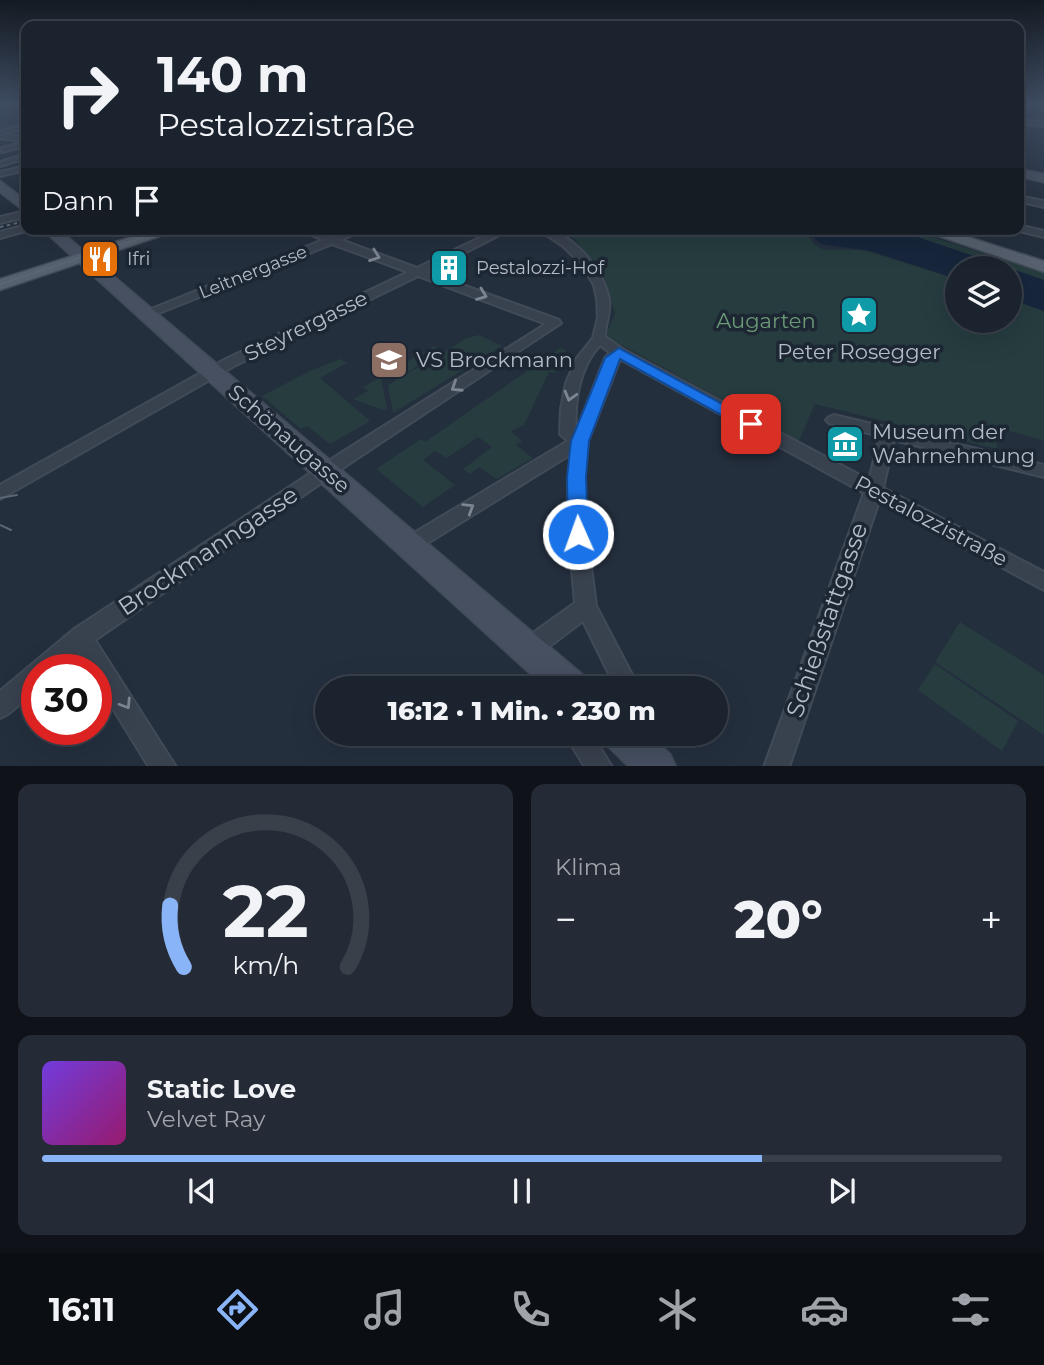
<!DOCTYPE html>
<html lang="de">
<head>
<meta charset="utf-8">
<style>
  :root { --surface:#1b232e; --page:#242b36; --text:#f1f3f6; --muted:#a0a4aa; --line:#39404a; --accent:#8ab4f8 }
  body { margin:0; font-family:Montserrat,sans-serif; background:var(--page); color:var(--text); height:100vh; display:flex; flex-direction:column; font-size:26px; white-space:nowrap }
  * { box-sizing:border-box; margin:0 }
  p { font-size:23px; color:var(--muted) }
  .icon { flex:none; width:38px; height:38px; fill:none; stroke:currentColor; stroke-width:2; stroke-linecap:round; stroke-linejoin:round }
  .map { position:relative; height:766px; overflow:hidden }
  .sheet { display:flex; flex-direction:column; gap:18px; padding:18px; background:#0f1319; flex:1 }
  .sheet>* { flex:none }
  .hud { position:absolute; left:21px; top:21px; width:1003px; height:214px; border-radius:14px; box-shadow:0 7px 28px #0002,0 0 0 2px var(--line); background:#1b232e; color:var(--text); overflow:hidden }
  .buttons { position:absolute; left:945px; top:256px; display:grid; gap:14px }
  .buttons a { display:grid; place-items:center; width:77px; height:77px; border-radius:50%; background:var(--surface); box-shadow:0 7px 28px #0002,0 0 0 2px var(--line); font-size:35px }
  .speed { position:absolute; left:21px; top:654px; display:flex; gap:14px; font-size:35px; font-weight:700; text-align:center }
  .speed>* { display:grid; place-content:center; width:91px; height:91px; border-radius:50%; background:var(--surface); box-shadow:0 7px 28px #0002,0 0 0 2px var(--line); line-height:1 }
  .speed .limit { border:10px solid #d22; background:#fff; color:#111 }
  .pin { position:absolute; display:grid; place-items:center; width:60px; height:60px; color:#fff; margin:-30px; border-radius:14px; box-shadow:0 4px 10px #0006 }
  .me { position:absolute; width:77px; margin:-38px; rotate:358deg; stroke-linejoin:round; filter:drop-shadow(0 0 5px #0008) }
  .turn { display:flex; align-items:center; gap:24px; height:147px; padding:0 21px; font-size:32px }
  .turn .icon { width:91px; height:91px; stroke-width:2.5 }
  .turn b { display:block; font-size:49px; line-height:60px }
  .then { display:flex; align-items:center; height:66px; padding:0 21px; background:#0003; gap:14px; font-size:26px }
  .big { font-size:52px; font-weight:800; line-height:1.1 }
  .sheet .card { flex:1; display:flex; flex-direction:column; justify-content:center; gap:10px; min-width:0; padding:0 24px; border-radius:14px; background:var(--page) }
  .sheet .dial { align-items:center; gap:0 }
  .dial svg { height:182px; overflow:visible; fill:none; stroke:var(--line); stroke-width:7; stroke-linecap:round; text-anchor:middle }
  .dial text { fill:var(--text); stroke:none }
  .song { display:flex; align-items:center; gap:21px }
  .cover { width:84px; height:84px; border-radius:10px; background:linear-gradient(135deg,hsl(260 70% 55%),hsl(320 70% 35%)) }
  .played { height:7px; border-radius:4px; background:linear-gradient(90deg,var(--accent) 75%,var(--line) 75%) }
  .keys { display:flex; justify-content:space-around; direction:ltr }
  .heat { display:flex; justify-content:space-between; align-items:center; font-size:38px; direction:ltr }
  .sheet .tiles { flex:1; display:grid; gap:18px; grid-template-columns:1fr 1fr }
  .card:last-child { grid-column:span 2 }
  .trip { position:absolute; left:315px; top:676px; width:413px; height:70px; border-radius:35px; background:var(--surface); box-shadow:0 7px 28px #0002,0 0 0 2px var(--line); font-weight:800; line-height:70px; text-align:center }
  .menu { display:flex; height:112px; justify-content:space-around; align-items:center; background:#0b0e12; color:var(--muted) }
  .menu .icon { width:49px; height:49px }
  .menu .active { color:var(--accent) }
  .menu b { font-size:32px; color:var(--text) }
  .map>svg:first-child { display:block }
</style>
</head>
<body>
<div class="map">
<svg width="1044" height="767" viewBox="0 0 1044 767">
  <rect width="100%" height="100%" fill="#242f3e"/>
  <g fill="#263c3f">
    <path d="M 548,229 L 793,229 L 806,234 L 815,245 L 824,250 L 863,250 L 957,279 L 957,320 L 1010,320 L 1010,299 L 1044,311 L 1044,441 L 996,427 L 997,449 L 815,404 L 799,441 L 605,336 L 615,314 L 604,277 L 575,239 Z"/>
    <path d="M 894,229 L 923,234 L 1044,273 L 1044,280 Z"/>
    <path d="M 479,335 L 502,346 L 393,413 L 388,385 L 467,338 Z"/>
    <path d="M 434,346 L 441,352 L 398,378 L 386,374 Z"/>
    <path d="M 560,348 L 566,350 L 555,373 L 549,372 L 524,425 L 511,431 L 522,441 L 516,445 L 533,458 L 497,479 L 479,467 L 470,474 L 463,469 L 492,447 L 478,437 L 447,458 L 435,451 L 423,460 L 455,485 L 423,507 L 376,469 L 421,439 L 425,442 Z"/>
    <path d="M 340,359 L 347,363 L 320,378 L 370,421 L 330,444 L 307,426 L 301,429 L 262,396 L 310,371 Z"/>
    <path d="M 381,377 L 387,409 L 383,410 L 353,399 L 368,391 L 363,387 Z"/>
    <path d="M 960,622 L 1044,675 L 1044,735 L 935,662 Z"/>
    <path d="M 935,664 L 1018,721 L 1002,751 L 918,690 Z"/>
  </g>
  <path fill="#17263c" d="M 797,229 L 894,229 L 1044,280 L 1044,311 L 1010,299 L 1010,268 L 957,268 L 957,279 L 871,251 L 821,244 L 810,234 Z"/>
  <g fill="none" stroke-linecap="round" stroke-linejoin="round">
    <defs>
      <g id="street">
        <path d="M 1018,120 L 1044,122 L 1044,126 L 1018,124 Z"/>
        <path d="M 26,124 L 26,128 L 3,134 L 26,138 L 26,146 L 2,152 L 2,148 L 26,142 L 0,138 L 0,131 Z"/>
        <path d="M 26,154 L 26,158 L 0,166 L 0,162 Z"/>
        <path d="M 26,166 L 26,170 L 0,176 L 0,172 Z"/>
        <path d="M 1018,196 L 1044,201 L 1044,207 L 1018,201 Z"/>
        <path d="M 26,211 L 26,217 L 0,223 L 0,217 Z"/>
        <path d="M 26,225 L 26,229 L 29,230 L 0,238 L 0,232 Z"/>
        <path d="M 1018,225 L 1044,231 L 1044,237 L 1015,230 L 1018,229 Z"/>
        <path d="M 297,229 L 312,229 L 332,237 L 352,229 L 366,229 L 341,240 L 417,268 L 498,229 L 511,229 L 427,272 L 559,320 L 561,323 L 350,463 L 95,640 L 176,767 L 149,767 L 96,681 L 96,670 L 90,670 L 79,652 L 58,670 L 37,670 L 37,690 L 8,714 L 0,718 L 0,691 L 73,630 L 338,455 L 546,324 L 418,276 L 234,366 L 0,499 L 0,485 L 224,360 L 408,272 L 332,244 L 149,317 L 141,317 L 139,314 L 323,240 Z"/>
        <path d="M 538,229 C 571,229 603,269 609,299 C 611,313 605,324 605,337 L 624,350 L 869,480 L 880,436 L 829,423 L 826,420 L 829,417 L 834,415 L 1044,465 L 1044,477 L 894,440 L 883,488 L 1044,572 L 1044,590 L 879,501 L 789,767 L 764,767 L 864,493 L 620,359 L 588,441 L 584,477 L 587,535 L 596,606 L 639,688 L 616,688 L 583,621 L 538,655 L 530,658 L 522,655 L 519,648 L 522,641 L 575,603 C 571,554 564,504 571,454 L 418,549 L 411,551 L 404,549 L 402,544 L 404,539 L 568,441 L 560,434 L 561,409 L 566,383 L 577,358 L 593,338 L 598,317 L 597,299 L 594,285 L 582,265 L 563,246 ZM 600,345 L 610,353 L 605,358 L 576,432 C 574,403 579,367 600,345 Z"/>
        <path d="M 564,733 L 591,733 L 612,767 L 585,767 Z"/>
      </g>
      <g id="secondary">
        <path d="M 10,104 L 26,104 L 26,109 L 11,106 Z"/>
        <path d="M 1018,169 L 1044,174 L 1044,182 L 1018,176 Z"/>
        <path d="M 0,181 L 26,201 L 26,212 L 0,192 Z"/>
        <path d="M 42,229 L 58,229 L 584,676 L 589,688 L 546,688 Z"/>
        <path d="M 603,733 L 648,733 L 670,754 L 676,767 L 629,767 L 608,746 Z"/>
      </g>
      <g id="primary">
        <path d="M 156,229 L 181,229 L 0,290 L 0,279 Z"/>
        <path d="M 918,229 L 943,229 L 1044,261 L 1044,272 Z"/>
      </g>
    </defs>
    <use href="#street" stroke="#414a57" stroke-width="4"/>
    <use href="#secondary" stroke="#414a57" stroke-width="3"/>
    <use href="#primary" stroke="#414a57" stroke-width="3"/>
    <use href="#street" fill="#38414e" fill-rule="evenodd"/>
    <use href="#secondary" fill="#465061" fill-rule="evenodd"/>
    <use href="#primary" fill="#56606e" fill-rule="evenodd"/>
    <g stroke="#5a6575" stroke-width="2">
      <path d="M 0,284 L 168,229"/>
      <path d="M 0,498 L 17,495"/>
      <path d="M 0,525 L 11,530"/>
    </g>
    <path stroke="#5a6575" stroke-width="2" stroke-dasharray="3.5 3.5" stroke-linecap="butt" d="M 0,227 L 26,221"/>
  </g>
  <defs><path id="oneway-chevron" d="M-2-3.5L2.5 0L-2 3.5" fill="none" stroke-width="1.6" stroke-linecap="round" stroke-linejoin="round" transform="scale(1.75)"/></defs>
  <g stroke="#7c8592">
    <use href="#oneway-chevron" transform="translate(375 256) rotate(20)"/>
    <use href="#oneway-chevron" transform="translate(482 295) rotate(21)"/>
    <use href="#oneway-chevron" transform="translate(456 387) rotate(147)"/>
    <use href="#oneway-chevron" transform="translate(570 396) rotate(106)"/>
    <use href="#oneway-chevron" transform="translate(469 508) rotate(-32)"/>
    <use href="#oneway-chevron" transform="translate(126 704) rotate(58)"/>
  </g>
  <linearGradient id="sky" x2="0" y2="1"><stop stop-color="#141a22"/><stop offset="0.49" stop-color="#3f4d63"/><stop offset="1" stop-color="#3f4d63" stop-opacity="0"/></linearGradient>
  <rect width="1044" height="212" fill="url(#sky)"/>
  <path fill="#1a73e8" stroke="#114b97" stroke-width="2" d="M 619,348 L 759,424 L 757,428 L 745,428 L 620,359 L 589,441 L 586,477 L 588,534 L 585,540 L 571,540 L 568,534 L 567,477 L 571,441 L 605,358 Z"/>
  <defs>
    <symbol id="restaurant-square" viewBox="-11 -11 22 22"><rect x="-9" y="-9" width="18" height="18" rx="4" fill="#e8710a" stroke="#1d2633"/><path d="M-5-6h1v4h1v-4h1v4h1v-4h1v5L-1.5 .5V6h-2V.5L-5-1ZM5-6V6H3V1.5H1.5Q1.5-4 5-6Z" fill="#fff"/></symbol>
    <symbol id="building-square" viewBox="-11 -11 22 22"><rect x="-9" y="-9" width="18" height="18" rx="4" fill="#0f9aa8" stroke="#1d2633"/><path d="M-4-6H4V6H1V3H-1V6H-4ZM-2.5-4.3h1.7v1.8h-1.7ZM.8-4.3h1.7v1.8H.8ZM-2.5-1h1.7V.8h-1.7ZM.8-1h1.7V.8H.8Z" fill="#fff"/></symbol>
    <symbol id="sight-square" viewBox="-11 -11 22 22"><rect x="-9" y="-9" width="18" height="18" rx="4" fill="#0f9aa8" stroke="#1d2633"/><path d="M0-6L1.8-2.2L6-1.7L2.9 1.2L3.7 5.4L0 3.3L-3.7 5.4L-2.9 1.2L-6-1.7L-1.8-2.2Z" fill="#fff"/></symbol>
    <symbol id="school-square" viewBox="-11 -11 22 22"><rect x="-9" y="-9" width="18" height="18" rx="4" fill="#8d6e63" stroke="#1d2633"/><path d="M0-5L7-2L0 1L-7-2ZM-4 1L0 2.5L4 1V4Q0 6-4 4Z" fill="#fff"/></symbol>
    <symbol id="museum-square" viewBox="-11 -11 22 22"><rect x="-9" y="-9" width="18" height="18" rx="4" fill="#0f9aa8" stroke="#1d2633"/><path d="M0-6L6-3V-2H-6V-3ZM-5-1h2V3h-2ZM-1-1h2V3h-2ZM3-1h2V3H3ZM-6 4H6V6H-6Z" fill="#fff"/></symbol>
  </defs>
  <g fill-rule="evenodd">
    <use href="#restaurant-square" x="78" y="237" width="44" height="44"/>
    <use href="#building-square" x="427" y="246" width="44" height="44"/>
    <use href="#sight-square" x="837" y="293" width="44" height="44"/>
    <use href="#school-square" x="367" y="338" width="44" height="44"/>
    <use href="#museum-square" x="823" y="422" width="44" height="44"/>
  </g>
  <g text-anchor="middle" stroke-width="7" stroke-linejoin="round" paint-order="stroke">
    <g font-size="18" fill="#b4bcc9" stroke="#1d2633" text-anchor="start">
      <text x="127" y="265">Ifri</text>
      <text x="476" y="274">Pestalozzi-Hof</text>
    </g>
    <g font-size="18" fill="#b4bcc9" stroke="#1d2633">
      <text transform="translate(253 272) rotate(-22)" y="6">Leitnergasse</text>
    </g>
    <g font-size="21" fill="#6b9a76" stroke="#1d2633">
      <text x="766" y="328">Augarten</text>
    </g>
    <g font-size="21" fill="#b4bcc9" stroke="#1d2633">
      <text transform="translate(306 326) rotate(-26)" y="7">Steyrergasse</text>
      <text transform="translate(289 439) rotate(41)" y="7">Schönaugasse</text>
      <text transform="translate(931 521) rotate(28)" y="7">Pestalozzistraße</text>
    </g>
    <g font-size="21" fill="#b4bcc9" stroke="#1d2633" text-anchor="start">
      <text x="859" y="359" text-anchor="middle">Peter Rosegger</text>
      <text x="416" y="367">VS Brockmann</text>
      <text x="872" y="439">Museum der<tspan x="872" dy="24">Wahrnehmung</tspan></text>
    </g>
    <g font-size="24" fill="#b4bcc9" stroke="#1d2633">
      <text transform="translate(208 551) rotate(-34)" y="8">Brockmanngasse</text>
      <text transform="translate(827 620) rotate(-71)" y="8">Schießstattgasse</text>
    </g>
  </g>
</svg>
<div class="buttons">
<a><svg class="icon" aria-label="layers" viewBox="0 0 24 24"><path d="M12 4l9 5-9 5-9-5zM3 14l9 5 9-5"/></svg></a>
</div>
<div class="speed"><div class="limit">30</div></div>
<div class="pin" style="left:751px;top:424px;background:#d93025"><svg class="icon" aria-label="arrive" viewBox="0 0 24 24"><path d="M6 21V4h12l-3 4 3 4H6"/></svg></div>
<svg class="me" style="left:578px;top:534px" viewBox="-20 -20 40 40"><circle r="17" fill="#1a73e8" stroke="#fff" stroke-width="3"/><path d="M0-11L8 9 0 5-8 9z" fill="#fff"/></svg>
<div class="trip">16:12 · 1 Min. · 230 m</div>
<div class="hud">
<div class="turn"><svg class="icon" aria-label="right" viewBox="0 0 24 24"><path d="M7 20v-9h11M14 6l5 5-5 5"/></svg><div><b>140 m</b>Pestalozzistraße</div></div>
<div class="then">Dann<svg class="icon" aria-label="arrive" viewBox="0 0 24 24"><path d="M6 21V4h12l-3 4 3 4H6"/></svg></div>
</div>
</div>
<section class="sheet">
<div class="tiles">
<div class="card dial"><svg viewBox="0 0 100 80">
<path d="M14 69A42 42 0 1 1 86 69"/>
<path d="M14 69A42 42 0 0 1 8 42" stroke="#8ab4f8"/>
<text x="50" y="56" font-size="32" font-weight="700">22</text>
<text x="50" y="72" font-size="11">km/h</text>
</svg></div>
<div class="card"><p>Klima</p>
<div class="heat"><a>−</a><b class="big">20°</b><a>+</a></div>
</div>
<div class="card">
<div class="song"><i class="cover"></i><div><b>Static Love</b><p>Velvet Ray</p></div></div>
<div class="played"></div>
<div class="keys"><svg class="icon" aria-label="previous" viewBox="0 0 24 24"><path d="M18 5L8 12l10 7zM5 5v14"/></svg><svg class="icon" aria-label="pause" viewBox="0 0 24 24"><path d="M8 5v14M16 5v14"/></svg><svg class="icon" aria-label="next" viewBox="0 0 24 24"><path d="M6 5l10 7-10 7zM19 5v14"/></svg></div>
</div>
</div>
</section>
<nav class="menu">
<b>16:11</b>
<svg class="icon active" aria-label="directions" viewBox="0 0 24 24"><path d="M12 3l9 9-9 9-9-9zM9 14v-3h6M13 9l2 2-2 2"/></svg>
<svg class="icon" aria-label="music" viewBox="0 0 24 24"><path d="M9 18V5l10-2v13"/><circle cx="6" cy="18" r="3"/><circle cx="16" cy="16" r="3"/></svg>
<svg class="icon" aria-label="phone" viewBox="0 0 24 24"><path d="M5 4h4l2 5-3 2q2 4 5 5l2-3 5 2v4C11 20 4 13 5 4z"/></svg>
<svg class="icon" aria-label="climate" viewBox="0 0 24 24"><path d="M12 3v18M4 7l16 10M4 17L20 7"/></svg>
<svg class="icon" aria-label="car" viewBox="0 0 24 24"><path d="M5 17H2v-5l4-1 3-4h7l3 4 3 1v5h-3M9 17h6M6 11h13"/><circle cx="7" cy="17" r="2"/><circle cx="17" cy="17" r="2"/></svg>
<svg class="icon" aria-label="filters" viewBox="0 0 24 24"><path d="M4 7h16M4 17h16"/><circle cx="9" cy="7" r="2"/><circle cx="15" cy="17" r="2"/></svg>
</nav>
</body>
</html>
